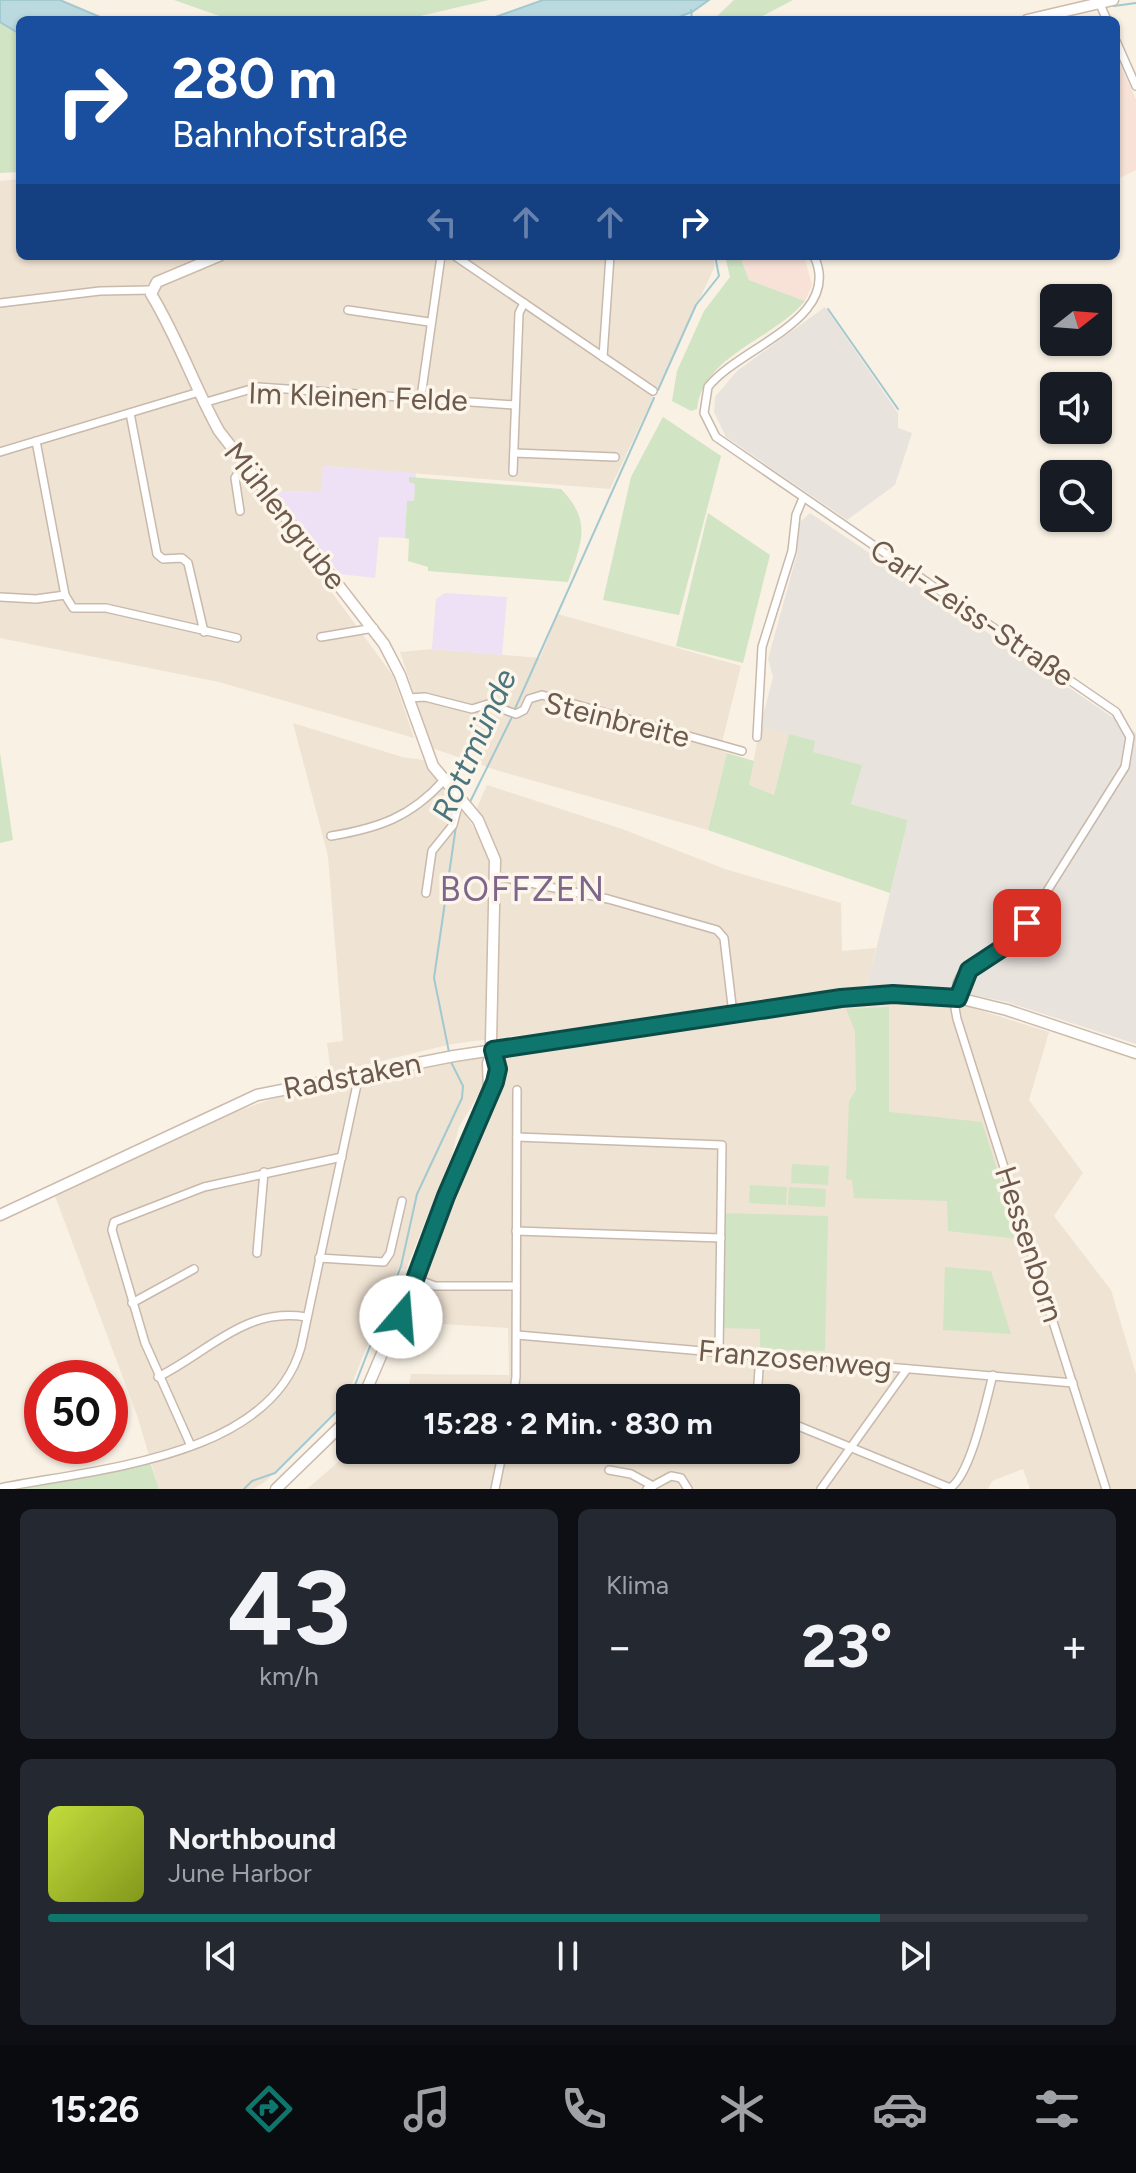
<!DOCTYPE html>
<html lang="de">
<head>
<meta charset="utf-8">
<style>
  :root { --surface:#171b24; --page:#242831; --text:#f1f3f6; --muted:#9ea1a6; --line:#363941; --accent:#0f766e }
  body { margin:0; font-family:Figtree,sans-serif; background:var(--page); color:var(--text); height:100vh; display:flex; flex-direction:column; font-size:30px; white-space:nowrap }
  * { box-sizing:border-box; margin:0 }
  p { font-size:26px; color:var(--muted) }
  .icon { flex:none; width:44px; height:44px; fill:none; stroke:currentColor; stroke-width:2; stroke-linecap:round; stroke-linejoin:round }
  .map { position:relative; height:1489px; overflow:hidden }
  .panel { display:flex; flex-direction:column; gap:20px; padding:20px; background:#0d0f14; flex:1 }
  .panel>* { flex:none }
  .top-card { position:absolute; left:16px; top:16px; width:1104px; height:244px; border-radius:12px; box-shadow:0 2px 6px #0004; background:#1a4fa0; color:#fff; overflow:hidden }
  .needle { width:52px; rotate:73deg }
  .fabs { position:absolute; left:1040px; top:284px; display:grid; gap:16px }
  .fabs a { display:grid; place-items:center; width:72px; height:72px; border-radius:12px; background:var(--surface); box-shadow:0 2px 6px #0004; font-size:40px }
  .speed { position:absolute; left:24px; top:1360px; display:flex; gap:16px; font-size:40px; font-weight:700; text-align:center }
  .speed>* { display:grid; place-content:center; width:104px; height:104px; border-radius:50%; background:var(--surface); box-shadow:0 2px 6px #0004; line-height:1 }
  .speed .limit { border:12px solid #d22; background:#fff; color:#111 }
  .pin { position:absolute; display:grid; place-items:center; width:68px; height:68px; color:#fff; margin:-34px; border-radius:16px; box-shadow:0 4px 12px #0006 }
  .me { position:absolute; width:88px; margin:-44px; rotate:18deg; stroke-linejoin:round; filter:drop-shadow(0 0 6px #0008) }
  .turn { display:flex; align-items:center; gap:28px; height:168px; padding:0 24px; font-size:36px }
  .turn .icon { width:104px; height:104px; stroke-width:2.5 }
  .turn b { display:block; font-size:56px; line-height:68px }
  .lanes { display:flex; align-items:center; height:76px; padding:0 24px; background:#0003; justify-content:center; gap:40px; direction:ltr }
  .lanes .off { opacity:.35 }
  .big { font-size:60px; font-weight:700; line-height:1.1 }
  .panel .tile { flex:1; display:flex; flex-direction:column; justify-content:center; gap:12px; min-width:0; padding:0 28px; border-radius:12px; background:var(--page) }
  .panel .dial { align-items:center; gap:0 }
  .dial b { font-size:104px; line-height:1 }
  .song { display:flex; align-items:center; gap:24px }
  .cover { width:96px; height:96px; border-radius:12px; background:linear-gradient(135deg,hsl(70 70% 55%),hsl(70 70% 35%)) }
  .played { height:8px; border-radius:4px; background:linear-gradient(90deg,var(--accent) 80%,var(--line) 80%) }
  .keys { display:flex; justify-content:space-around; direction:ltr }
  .heat { display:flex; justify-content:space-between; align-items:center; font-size:44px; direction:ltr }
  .panel .tiles { flex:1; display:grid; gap:20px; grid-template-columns:1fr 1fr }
  .tile:last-child { grid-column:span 2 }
  .trip { position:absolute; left:336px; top:1384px; width:464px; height:80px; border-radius:12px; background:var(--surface); box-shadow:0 2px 6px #0004; font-weight:700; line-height:80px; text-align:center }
  .dock { display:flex; height:128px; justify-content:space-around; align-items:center; background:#090b0e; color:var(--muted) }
  .dock .icon { width:56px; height:56px }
  .dock .current { color:var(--accent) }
  .dock b { font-size:36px; color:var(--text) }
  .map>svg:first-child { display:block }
</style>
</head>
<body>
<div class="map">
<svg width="1136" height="1489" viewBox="0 0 1136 1489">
  <rect width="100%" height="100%" fill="#f9f1e4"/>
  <g fill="#efe3d3">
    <path d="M 20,179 L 20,256 L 712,256 L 715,266 L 610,489 L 324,466 L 321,492 L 274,491 L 268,505 L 393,676 L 414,738 L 219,682 L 0,638 L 0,181 Z"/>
    <path d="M 558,614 L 741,666 L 720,750 L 727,753 L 708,830 L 499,771 L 432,748 L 400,652 L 432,649 L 540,658 Z"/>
    <path d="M 293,723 L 402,757 L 423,760 L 467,817 L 487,850 L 496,845 L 477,808 L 487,785 L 622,829 L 725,869 L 841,903 L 842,951 L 876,948 L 867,986 L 725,1009 L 452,1044 L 331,1073 L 327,1043 L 343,1041 L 328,856 Z"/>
    <path d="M 760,727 L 789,734 L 774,795 L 749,785 Z"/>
    <path d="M 863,1000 L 963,1005 L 1049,1032 L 1029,1100 L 1083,1173 L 1054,1216 L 1111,1290 L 1136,1374 L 1136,1489 L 1030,1489 L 1023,1469 L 992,1481 L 988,1489 L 307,1489 L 352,1450 L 786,1450 L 786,1398 L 407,1398 L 411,1374 L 509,1375 L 508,1328 L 409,1322 L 432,1250 L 498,1092 L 477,1097 L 459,1127 L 452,1155 L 406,1269 L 398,1268 L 345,1401 L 266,1481 L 253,1489 L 159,1489 L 137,1415 L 55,1196 L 218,1118 L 275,1098 L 485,1057 Z"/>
  </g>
  <g fill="#f8e2d8">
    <path d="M 1116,57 L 1136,99 L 1136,170 L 1117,179 L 1120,187 L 1116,189 Z"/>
    <path d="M 740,256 L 804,256 L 812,285 L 805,301 L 749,280 Z"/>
  </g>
  <g fill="#e9e3de">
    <path d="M 825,307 L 898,413 L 898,428 L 912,433 L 895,485 L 847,520 L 726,437 L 714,412 L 715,397 L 737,371 Z"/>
    <path d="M 810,513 L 1136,733 L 1136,1044 L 1007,1002 L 953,991 L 867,986 L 908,820 L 851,804 L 861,765 L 812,752 L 814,741 L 760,727 L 773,677 L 768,659 L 797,554 L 799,523 Z"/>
  </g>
  <g fill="#eee0f5">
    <path d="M 323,466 L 416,473 L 414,501 L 407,501 L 405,538 L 379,537 L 375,578 L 340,574 L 274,491 L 321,492 Z"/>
    <path d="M 445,593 L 507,597 L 502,655 L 432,649 L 436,599 Z"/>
  </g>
  <g fill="#d1e4c4">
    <path d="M 174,0 L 489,0 L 403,20 L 231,20 Z"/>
    <path d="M 734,0 L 793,0 L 755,20 L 713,20 Z"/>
    <path d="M 0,22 L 20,34 L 20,172 L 0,173 Z"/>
    <path d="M 725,256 L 740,256 L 749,280 L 805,301 C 774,339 702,356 697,409 L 691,411 L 672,401 L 677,371 L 704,311 L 730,277 Z"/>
    <path d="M 663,417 L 721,456 L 679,615 L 603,600 L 631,477 Z"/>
    <path d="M 409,477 L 561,489 C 593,522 581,543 568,582 L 428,571 L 428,567 L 408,561 L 409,539 L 405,538 L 407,501 L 414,501 L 415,484 L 409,482 Z"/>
    <path d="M 708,513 L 770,555 L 743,663 L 676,646 Z"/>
    <path d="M 789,734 L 815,741 L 813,752 L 862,765 L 851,804 L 908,820 L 890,893 L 708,830 L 727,753 L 754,761 L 749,785 L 774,795 Z"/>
    <path d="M 0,753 L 13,840 L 0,843 Z"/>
    <path d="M 889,1007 L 889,1112 L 982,1122 L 1019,1239 L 948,1231 L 947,1201 L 854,1198 L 852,1180 L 846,1179 L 849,1101 L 856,1090 L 855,1031 L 846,1009 Z"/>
    <path d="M 792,1164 L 829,1166 L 828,1185 L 791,1183 Z"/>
    <path d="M 750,1185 L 787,1187 L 786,1205 L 749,1203 Z"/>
    <path d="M 789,1187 L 826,1189 L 825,1207 L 788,1205 Z"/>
    <path d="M 725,1213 L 828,1216 L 825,1351 L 760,1349 L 760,1329 L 722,1328 Z"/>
    <path d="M 945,1267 L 991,1271 L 1011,1334 L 943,1330 Z"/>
    <path d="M 150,1462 L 159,1489 L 18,1489 Z"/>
  </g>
  <g fill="#bbdae0" stroke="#a2c8d0" stroke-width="2">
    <path d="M 0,0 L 60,0 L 107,20 L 20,20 L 20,34 L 0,22 Z"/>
    <path d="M 543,0 L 709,0 L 692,12 L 671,20 L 487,20 Z"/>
  </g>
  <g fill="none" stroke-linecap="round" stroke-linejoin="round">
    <g stroke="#a2c8d0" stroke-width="2">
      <path d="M 1114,6 L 1136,3"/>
      <path d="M 691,10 L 692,20"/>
      <path d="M 828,309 L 898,409"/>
      <path d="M 658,390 L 696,305 L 719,276 L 715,256"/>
      <path d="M 514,711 L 654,398"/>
      <path d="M 469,804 L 512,717"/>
      <path d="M 449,1052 L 434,978 L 456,826"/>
      <path d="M 244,1489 L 252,1481 L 275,1473 L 350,1398 L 401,1266 L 417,1194 L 462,1098 L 463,1086 L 451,1062"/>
    </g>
    <defs>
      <g id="street">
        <path d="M 1099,2 L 1107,20"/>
        <path d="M 1116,41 L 1136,86"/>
        <path d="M 455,256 L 653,391"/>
        <path d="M 814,256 C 844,319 739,347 708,387 L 704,413 L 716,437 L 1116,712 L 1130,737 L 1125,767 L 1027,923 C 1011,945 965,967 959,979 C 955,985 957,991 958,998"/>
        <path d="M 0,303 L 100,291 L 151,290"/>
        <path d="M 348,310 L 429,322"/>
        <path d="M 603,357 L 610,256"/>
        <path d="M 421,397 L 441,256"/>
        <path d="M 203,403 L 258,387 L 514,405"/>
        <path d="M 130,413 L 157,554 L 163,559 L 182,558 L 188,563 L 204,632"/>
        <path d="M 36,441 L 65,595"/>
        <path d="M 0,452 L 199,392"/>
        <path d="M 514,453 L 615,457"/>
        <path d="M 513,472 L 519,313 L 524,303"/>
        <path d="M 240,511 L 235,478 L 244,463"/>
        <path d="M 0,597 L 36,599 L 65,595 L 73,608 L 106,608 L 237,638"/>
        <path d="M 321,637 L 374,628"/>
        <path d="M 408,698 L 425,697 L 472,709 L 488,704 L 516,714 L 524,710 L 529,699 L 542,695 L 742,751"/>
        <path d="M 757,737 L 762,647 L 792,551 L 796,515 L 803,498"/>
        <path d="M 331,836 C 379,828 411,817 444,780"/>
        <path d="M 496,876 L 608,899 L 717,930 L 724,938 L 733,1014"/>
        <path d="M 426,893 L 432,851 L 453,825 L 460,798"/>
        <path d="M 969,970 L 955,1008 L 957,1019 L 1106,1489"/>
        <path d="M 517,1137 L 722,1145 L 719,1351"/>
        <path d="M 516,1231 L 721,1238"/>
        <path d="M 257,1253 L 264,1172"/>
        <path d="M 319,1258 L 384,1262 L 390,1253 L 402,1201"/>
        <path d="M 414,1278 L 435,1286 L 516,1286"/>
        <path d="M 132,1303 L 194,1269"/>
        <path d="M 517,1335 L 1073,1383"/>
        <path d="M 158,1377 C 210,1351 245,1307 306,1317"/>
        <path d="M 513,1398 L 516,1377 L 517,1090"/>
        <path d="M 757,1398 L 760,1355"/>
        <path d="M 786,1421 L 950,1488 C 971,1475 986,1400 993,1375"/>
        <path d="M 191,1446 L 145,1343 L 112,1230 L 114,1222 L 204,1187 L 342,1157"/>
        <path d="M 609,1470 L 631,1474 L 653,1486"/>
        <path d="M 0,1488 C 95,1469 270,1458 301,1347 L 359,1075"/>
        <path d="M 495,1489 L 503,1450"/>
        <path d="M 647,1489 L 671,1476 L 681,1478 L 688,1489"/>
        <path d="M 821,1489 L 907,1369"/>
      </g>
      <g id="secondary">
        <path d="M 1027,20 L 1113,0"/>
        <path d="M 219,256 L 157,282 L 151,294 C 178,338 194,386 219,431 L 384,644 L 400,675 L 433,766 L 478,820 L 495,860 L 491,1042 L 498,1069 L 401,1317 L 390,1337"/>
        <path d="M 489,1091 L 488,1063 L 493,1050"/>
        <path d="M 0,1215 L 257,1095 L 454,1056 L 825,1000 L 893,994 L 958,998 L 1007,1010 L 1136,1053"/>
        <path d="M 363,1398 L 392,1330"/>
        <path d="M 276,1489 L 350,1417"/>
      </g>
    </defs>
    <use href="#street" stroke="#c8b9ac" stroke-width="10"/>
    <use href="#secondary" stroke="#cdbbac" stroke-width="13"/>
    <use href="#street" stroke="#fff" stroke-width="7"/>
    <use href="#secondary" stroke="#fff" stroke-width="10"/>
  </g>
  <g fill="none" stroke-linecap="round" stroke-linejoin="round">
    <defs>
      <path id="route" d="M 401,1317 L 446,1196 L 495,1082 L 498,1069 L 493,1050 L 841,998 L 893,994 L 958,998 L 969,970 L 1016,939 L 1027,923"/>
    </defs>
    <use href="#route" stroke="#0a4d48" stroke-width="20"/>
    <use href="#route" stroke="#0f766e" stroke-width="14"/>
  </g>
  <g text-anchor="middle" stroke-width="7" stroke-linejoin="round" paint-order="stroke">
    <g font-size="30" fill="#6e594d" stroke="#fcf5e9">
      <text transform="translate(358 397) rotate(2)" y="10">Im Kleinen Felde</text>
      <text transform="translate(285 516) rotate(52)" y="10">Mühlengrube</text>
      <text transform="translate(972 613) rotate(34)" y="10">Carl-Zeiss-Straße</text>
      <text transform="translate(617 720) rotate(14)" y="10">Steinbreite</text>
      <text transform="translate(352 1076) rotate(-11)" y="10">Radstaken</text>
      <text transform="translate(1029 1244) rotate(72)" y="10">Hessenborn</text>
      <text transform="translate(795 1359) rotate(5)" y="10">Franzosenweg</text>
    </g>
    <g font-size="32" font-style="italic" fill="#4a757f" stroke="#fcf5e9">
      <text transform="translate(474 745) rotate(-66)" y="11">Rottmünde</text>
    </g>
    <g font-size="34" letter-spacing="2" fill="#7e658a" stroke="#fcf5e9">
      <text x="523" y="901">BOFFZEN</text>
    </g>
  </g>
</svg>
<div class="fabs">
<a><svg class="needle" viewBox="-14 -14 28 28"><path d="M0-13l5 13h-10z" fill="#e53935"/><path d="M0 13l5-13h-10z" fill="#9ea1a6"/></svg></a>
<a><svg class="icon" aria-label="sound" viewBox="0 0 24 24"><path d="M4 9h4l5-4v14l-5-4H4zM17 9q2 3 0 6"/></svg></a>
<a><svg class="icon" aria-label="search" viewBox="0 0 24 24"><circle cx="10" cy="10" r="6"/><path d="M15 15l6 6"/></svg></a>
</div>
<div class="speed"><div class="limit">50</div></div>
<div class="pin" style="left:1027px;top:923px;background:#d93025"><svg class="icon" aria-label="arrive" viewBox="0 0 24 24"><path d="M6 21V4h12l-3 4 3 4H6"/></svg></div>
<svg class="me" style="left:401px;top:1317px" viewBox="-20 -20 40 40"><circle r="19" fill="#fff"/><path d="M0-13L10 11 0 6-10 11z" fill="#0f766e"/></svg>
<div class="trip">15:28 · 2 Min. · 830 m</div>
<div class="top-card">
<div class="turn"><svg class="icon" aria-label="right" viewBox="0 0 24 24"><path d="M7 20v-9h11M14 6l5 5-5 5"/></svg><div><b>280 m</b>Bahnhofstraße</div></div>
<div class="lanes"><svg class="icon off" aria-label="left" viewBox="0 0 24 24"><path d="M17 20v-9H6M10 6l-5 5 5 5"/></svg><svg class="icon off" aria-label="ahead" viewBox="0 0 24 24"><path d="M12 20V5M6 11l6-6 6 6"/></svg><svg class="icon off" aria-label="ahead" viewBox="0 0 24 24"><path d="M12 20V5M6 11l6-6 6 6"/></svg><svg class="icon" aria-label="right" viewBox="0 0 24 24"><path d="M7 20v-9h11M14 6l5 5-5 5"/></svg></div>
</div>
</div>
<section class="panel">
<div class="tiles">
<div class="tile dial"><b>43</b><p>km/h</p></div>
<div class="tile"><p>Klima</p>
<div class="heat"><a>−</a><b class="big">23°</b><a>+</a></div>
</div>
<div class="tile">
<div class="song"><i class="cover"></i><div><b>Northbound</b><p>June Harbor</p></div></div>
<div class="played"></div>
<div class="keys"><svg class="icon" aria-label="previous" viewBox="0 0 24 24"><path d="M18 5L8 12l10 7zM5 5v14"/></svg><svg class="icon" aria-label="pause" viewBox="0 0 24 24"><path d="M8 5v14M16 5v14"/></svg><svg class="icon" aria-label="next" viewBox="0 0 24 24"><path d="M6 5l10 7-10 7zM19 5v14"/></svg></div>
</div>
</div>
</section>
<nav class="dock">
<b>15:26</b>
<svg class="icon current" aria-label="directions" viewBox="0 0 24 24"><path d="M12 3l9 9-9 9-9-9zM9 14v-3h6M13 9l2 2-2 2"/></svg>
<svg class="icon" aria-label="music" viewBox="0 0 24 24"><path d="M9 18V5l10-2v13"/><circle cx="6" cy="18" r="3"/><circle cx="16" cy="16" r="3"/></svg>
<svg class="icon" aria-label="phone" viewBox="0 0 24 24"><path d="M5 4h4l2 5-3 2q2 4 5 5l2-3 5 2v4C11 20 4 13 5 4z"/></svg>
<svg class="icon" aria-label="climate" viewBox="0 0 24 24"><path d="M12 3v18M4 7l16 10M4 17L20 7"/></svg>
<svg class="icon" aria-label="car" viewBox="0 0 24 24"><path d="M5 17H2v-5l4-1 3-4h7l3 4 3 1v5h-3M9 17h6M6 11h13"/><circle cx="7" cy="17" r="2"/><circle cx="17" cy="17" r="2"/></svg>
<svg class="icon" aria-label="filters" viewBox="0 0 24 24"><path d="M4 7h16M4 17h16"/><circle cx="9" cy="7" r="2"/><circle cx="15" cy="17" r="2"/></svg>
</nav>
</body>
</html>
